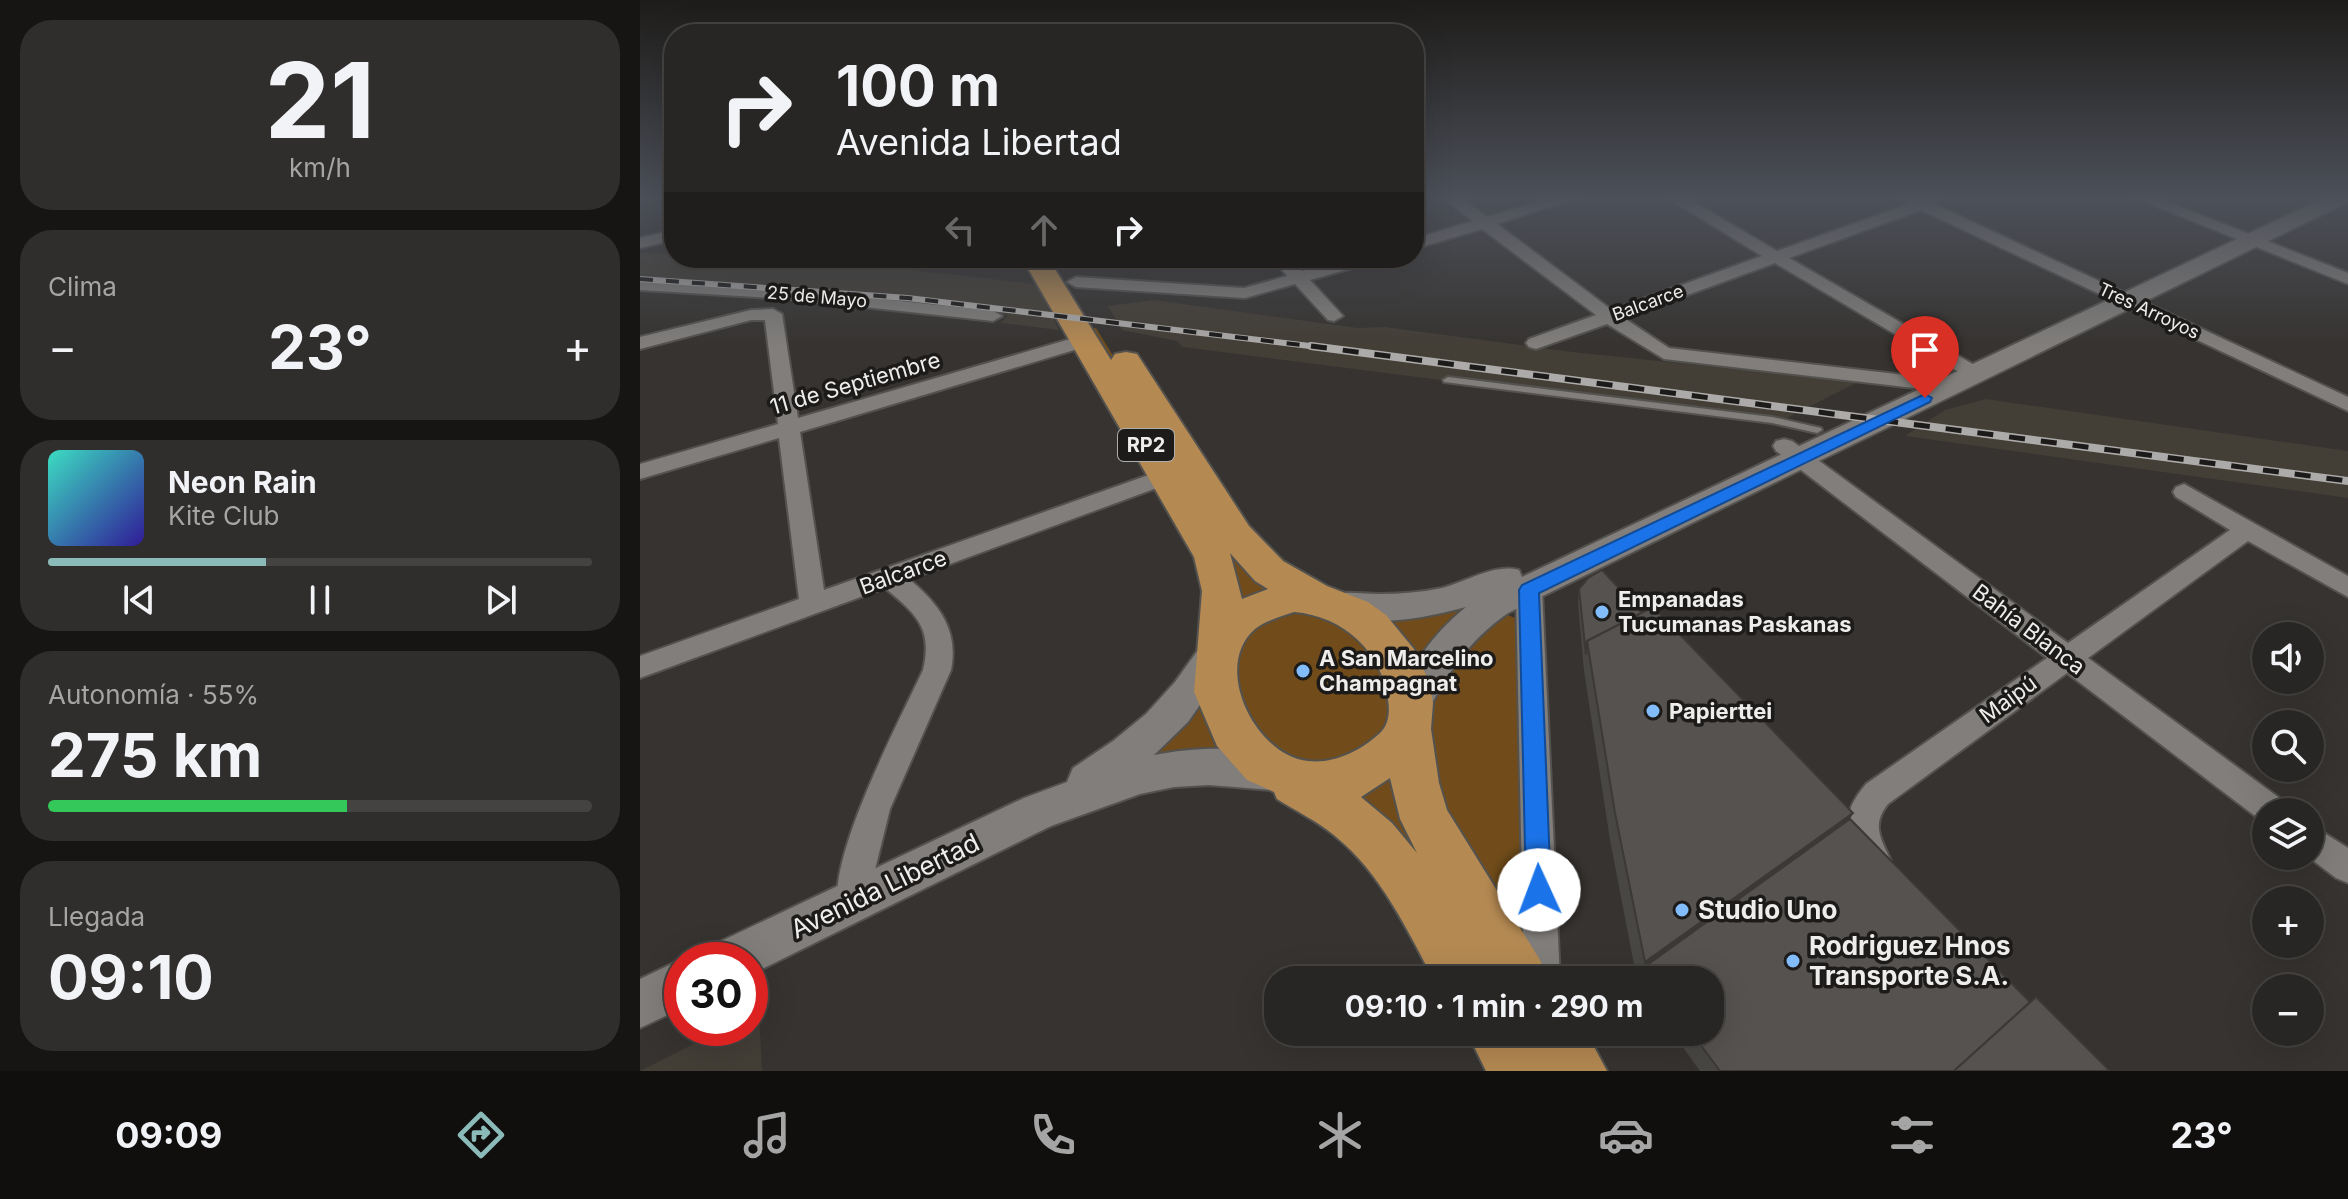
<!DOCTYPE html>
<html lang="es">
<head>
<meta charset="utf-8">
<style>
  :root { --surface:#282624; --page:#302e2c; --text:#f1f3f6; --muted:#a5a5a6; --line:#444341; --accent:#8bbbb9 }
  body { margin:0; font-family:Inter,sans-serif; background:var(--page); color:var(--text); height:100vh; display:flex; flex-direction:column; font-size:30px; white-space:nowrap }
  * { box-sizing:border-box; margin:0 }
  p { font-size:26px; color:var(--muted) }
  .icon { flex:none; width:44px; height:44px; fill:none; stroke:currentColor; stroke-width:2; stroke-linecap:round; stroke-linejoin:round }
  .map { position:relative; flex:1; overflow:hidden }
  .drawer { display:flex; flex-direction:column; gap:20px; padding:20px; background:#161514; width:640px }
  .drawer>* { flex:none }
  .banner { position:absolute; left:24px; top:24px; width:760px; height:244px; border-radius:32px; box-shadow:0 8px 32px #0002,0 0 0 2px var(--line); background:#282624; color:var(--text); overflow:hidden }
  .buttons { position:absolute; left:1612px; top:622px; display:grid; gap:16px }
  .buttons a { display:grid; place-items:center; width:72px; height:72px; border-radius:50%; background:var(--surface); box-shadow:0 8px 32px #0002,0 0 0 2px var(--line); font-size:40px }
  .speed { position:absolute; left:24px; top:942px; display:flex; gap:16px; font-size:40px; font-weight:700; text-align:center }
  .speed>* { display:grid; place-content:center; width:104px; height:104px; border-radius:50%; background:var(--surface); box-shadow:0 8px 32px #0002,0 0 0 2px var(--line); line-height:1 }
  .speed .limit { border:12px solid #d22; background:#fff; color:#111 }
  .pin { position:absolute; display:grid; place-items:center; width:68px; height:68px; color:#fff; margin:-82px -34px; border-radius:50% 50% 50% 0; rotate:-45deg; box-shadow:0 0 8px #0007 }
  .pin .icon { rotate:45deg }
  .me { position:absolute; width:88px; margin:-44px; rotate:358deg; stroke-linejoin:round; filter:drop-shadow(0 0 6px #0008) }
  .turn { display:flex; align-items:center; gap:28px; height:168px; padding:0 40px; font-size:36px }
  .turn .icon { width:104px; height:104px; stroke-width:2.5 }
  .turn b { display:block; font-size:56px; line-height:68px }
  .lanes { display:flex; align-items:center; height:76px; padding:0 40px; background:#0003; justify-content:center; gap:40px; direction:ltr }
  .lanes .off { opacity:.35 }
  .big { font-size:60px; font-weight:700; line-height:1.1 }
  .drawer .tile { flex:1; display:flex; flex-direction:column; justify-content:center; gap:12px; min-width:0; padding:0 28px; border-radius:32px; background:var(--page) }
  .drawer .dial { align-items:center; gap:0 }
  .dial b { font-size:104px; line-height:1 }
  .song { display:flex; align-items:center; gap:24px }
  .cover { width:96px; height:96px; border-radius:12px; background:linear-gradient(135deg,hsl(170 70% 55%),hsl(250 70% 35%)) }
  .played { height:8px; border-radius:4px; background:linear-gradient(90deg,var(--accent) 40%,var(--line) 40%) }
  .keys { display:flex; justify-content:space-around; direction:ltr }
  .heat { display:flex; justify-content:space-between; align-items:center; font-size:44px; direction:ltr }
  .charge { height:12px; border-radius:6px; background:linear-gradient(90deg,#34c759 55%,var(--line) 0) }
  .trip { position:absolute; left:624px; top:966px; width:460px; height:80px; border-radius:32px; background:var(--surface); box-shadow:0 8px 32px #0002,0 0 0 2px var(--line); font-weight:700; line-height:80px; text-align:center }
  .menu { display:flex; height:128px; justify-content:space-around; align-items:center; background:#100f0e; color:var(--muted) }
  .menu .icon { width:56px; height:56px }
  .menu .on { color:var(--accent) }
  .menu b { font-size:36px; color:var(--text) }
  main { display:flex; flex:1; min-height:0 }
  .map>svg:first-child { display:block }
</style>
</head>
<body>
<main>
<section class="drawer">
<div class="tile dial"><b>21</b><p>km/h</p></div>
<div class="tile"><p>Clima</p>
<div class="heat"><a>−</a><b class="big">23°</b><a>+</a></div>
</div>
<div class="tile">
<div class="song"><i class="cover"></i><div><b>Neon Rain</b><p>Kite Club</p></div></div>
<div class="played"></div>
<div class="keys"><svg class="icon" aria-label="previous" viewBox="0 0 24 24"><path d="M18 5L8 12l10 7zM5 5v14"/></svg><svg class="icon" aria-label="pause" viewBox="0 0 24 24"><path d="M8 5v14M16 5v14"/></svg><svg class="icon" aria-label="next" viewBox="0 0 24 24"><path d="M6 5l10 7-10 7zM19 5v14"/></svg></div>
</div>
<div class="tile"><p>Autonomía · 55%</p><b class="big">275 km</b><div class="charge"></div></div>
<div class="tile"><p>Llegada</p><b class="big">09:10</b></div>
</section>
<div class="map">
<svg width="1708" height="1071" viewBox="0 0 1708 1071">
  <rect width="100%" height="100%" fill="#363330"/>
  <g fill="#433e36">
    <path d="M 0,253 L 34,254 L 34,258 L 128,258 L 244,267 L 396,284 L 419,330 L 361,323 L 368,315 L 261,301 L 0,282 Z"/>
    <path d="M 514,300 L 718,328 L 745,327 L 933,352 L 1218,382 L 1137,423 L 543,347 L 537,341 L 482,330 L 468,306 Z"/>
    <path d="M 1346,399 L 1708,451 L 1708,498 L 1265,436 L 1305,410 Z"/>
    <path d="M 119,1011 L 122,1071 L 0,1071 L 85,1028 L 110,1028 L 110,1016 Z"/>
  </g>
  <g fill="#714c1a">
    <path d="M 456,328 L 589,544 L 639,589 L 594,608 L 449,329 Z"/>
    <path d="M 639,608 L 701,617 L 751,673 L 748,733 L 703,764 L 646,760 L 591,698 L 596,640 Z"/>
    <path d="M 818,611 L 792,642 L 777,671 L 740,616 L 784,617 Z"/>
    <path d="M 865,614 L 878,619 L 886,937 L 826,849 L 797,791 L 789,716 L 794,696 L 811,661 Z"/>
    <path d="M 562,697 L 588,755 L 496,761 Z"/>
    <path d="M 757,766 L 864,980 L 707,794 Z"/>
  </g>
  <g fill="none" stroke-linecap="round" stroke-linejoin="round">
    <defs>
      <path id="service" d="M 808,377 L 1132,417 L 1181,428 L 1182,430 L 1177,433 L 1132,423 L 804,382 L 803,380 Z"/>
      <g id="minor">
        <path d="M 802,197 L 820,197 L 847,217 L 915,197 L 940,197 L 857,224 L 972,310 L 1122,256 L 1026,197 L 1045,197 L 1137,251 L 1269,204 L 1259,197 L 1294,197 L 1299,201 L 1296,205 L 1708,397 L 1708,411 L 1281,210 L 1149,258 L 1343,370 L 1346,374 L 1343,378 L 1329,378 L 1135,263 L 984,318 L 1029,348 L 1283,377 L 1290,379 L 1293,383 L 1290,387 L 1283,389 L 1024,359 L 967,324 L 896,349 L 889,347 L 886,343 L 889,339 L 956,315 L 842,229 L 774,249 L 774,239 L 833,221 Z"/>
        <path d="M 1493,197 L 1515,197 L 1708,273 L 1708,284 Z"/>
        <path d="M 34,230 L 34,240 L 0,248 L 0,238 Z"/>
        <path d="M 632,258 L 649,258 L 662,271 L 709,258 L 736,258 L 734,262 L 670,280 L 703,316 L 694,321 L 688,320 L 655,284 L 605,298 L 436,287 L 427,282 L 436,277 L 604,288 L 647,276 Z"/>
        <path d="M 0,280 L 150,289 L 353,311 L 362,316 L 353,321 L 150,299 L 0,290 Z"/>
        <path d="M 133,309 L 142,314 L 158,418 L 437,337 L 451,337 L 453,341 L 451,345 L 160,432 L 184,590 L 517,472 L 533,472 L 536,477 L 533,482 L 269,579 C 299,604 319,630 311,670 L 250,809 L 224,914 L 212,919 L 200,914 C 181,868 261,718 283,670 C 293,628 276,614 245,588 L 0,678 L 0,656 L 159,599 L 139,438 L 0,479 L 0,464 L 138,424 L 125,320 L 111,320 L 0,349 L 0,337 L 111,310 Z"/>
        <path d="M 1144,439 L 1152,441 L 1428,643 L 1590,530 L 1536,497 L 1533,492 L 1536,487 L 1544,484 L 1708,576 L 1708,597 L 1608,541 L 1448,658 L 1645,802 L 1650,812 L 1626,812 L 1626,823 L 1623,822 L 1427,673 L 1248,804 C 1231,825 1241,839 1251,861 L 1246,872 L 1235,876 L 1224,872 C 1205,836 1198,817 1226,784 L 1407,658 L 1136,451 L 1133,446 L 1136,441 Z"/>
        <path d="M 889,580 L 898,583 L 902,590 L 920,980 L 884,980 L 876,590 L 880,583 Z"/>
        <path d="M 1670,824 L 1708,848 L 1708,883 L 1696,878 L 1667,856 L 1670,856 Z"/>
      </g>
      <g id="secondary">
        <path d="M 1686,197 L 1708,197 L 1708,202 L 868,613 C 827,642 806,675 784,719 L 771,724 L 758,719 L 752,708 C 770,668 792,634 826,607 C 782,619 730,628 685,614 L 680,605 L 685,596 C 703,590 721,594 740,594 C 761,594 782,592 802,588 C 826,582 855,563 879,570 L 882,577 Z"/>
        <path d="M 576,639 L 589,643 L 594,653 L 589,663 L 548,722 L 514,755 C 555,747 607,745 646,759 L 652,772 L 646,785 L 632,790 L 569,785 L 534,787 L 500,794 L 411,826 L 110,975 L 110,960 L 68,960 L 75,944 L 384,798 L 427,782 L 433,768 L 473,741 L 506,714 L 535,682 L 563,643 Z"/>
        <path d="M 42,959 L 42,1008 L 0,1028 L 0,979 Z"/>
      </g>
      <g id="trunk">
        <path d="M 382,258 L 408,258 L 471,360 L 475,354 L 486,352 L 497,354 L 609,526 L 643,561 L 687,586 L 728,602 L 746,615 L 774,649 L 789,681 L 793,703 L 791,729 L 799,783 L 807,810 L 900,960 L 908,980 L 794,980 C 767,930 741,873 695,836 C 677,821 656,811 637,799 L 634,792 L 607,780 L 577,746 L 554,692 L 562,591 L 554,557 ZM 590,553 L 615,581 L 628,589 L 602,599 ZM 654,612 C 703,616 742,651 748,700 C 750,711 749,726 739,734 C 720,751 694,764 668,761 C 616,756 571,667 615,629 C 624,621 643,616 654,612 ZM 750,778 L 760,819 L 777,853 L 752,823 L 721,797 Z"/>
        <path d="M 827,1032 L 946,1032 L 967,1071 L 846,1071 Z"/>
      </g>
    </defs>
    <use href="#service" stroke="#53524f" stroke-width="4"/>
    <use href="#minor" stroke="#53524f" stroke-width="4"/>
    <use href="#secondary" stroke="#53524f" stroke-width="4"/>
    <use href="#trunk" stroke="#53524f" stroke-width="4"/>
    <use href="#service" fill="#817e7b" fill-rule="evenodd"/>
    <use href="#minor" fill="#817e7b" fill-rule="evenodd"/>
    <use href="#secondary" fill="#817e7b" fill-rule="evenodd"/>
    <use href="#trunk" fill="#b48952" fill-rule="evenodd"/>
    <defs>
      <path id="rail-far1" d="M 0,279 L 268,298 L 687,348"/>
      <path id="rail" d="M 671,346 L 1708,481"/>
    </defs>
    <use href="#rail-far1" stroke="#adaba9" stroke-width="6"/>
    <use href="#rail" stroke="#adaba9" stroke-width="8"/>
    <use href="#rail-far1" stroke="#1c1b1a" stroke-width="4" stroke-dasharray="13" stroke-linecap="butt"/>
    <use href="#rail" stroke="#1c1b1a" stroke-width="5" stroke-dasharray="16" stroke-linecap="butt"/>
  </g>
  <path fill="#494744" d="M 939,589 L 1002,613 L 1213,813 L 1210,819 L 1390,1002 L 1470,1071 L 1060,1071 L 1032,1032 L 1070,1032 L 1070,980 L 997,980 L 970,840 L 944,671 L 938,604 Z"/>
  <path fill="#3c3937" d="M 1213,813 L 1198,840 L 1003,968 L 1005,962 Z"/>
  <g fill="#55524f" stroke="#3c3937" stroke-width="2">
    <path d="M 962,570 L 1002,613 L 947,641 L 946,655 L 939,589 L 948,578 Z"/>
    <path d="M 1013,607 L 1213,813 L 1005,962 L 975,813 L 947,641 Z"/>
    <path d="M 1210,819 L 1390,1002 L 1314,1071 L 1080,1071 L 1051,1032 L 1070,1032 L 1070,980 L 1012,980 L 1003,968 Z"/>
    <path d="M 1396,997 L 1470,1071 L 1314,1071 Z"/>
  </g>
  <linearGradient id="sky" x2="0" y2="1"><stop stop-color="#1e1c1a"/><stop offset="0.57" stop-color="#4c5059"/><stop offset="1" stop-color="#4c5059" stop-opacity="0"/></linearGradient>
  <rect width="1708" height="347" fill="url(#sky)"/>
  <path fill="#1a73e8" stroke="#114b97" stroke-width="2" d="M 1285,394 L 1292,398 L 1290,402 L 899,593 L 911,890 L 908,899 L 899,902 L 890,899 L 886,890 L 879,590 L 882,585 Z"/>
  <g fill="#82bcfa" stroke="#1c1b1a" stroke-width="3">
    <circle cx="962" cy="612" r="8"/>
    <circle cx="663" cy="671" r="8"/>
    <circle cx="1013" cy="711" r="8"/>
    <circle cx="1042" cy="910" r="8"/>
    <circle cx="1153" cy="961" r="8"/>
  </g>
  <g text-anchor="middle" stroke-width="7" stroke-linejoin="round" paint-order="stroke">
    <g font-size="18" fill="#eeedeb" stroke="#1c1b1a">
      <text transform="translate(177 297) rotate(5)" y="6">25 de Mayo</text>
      <text transform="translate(1008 303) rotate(-20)" y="6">Balcarce</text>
      <text transform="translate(1509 311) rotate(25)" y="6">Tres Arroyos</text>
    </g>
    <rect fill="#1c1b1a" stroke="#afaeac" stroke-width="2" x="478" y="429" width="56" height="32" rx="6"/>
    <g font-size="20" font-weight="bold" fill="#eeedeb">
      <text x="506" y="452">RP2</text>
    </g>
    <g font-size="22" fill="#eeedeb" stroke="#1c1b1a">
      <text transform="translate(215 383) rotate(-16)" y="8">11 de Septiembre</text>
      <text transform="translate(263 572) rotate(-20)" y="8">Balcarce</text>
      <text transform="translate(1389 629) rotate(37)" y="8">Bahía Blanca</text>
      <text transform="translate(1368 699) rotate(-36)" y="8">Maipú</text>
    </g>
    <g font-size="22" font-weight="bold" fill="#eeedeb" stroke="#1c1b1a" text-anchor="start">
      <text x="978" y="607">Empanadas<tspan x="978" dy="25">Tucumanas Paskanas</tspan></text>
      <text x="679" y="666">A San Marcelino<tspan x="679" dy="25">Champagnat</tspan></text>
      <text x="1029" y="719">Papierttei</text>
    </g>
    <g font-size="26" fill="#eeedeb" stroke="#1c1b1a">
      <text transform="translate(245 886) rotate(-26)" y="9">Avenida Libertad</text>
    </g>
    <g font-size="26" font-weight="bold" fill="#eeedeb" stroke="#1c1b1a" text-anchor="start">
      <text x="1058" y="919">Studio Uno</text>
      <text x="1169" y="955">Rodriguez Hnos<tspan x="1169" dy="30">Transporte S.A.</tspan></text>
    </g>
  </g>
</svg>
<div class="buttons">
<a><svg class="icon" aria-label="sound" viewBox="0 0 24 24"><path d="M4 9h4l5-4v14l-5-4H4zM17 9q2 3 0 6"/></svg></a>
<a><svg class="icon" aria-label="search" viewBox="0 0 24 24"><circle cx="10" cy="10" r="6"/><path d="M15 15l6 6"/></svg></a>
<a><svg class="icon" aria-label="layers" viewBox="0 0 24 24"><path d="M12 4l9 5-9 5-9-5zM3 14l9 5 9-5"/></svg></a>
<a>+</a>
<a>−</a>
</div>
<div class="speed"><div class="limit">30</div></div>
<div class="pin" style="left:1285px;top:398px;background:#d93025"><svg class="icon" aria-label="arrive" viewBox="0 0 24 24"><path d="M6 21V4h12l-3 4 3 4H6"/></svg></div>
<svg class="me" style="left:899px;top:890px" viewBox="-20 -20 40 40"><circle r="19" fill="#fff"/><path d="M0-13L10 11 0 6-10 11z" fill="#1a73e8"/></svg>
<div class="trip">09:10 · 1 min · 290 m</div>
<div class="banner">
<div class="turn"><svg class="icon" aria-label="right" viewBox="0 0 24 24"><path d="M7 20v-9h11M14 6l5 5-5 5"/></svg><div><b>100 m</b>Avenida Libertad</div></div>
<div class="lanes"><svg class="icon off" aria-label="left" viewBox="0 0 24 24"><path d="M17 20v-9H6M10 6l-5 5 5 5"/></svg><svg class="icon off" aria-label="ahead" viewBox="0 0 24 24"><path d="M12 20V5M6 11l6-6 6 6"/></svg><svg class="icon" aria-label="right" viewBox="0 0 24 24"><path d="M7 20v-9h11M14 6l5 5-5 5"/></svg></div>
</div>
</div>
</main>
<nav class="menu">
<b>09:09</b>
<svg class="icon on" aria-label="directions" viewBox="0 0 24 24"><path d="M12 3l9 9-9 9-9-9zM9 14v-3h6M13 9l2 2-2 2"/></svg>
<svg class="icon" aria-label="music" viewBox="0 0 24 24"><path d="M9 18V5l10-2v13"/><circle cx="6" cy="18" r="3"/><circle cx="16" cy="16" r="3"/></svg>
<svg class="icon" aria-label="phone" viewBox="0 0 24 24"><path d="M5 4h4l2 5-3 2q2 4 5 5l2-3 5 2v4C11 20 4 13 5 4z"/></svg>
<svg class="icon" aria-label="climate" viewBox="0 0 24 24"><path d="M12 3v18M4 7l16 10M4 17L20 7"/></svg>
<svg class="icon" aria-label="car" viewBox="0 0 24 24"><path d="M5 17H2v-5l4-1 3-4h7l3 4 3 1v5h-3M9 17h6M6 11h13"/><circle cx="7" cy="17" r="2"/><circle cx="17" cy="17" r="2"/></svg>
<svg class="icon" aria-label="filters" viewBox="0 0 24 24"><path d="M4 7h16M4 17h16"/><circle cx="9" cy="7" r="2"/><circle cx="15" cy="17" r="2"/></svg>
<b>23°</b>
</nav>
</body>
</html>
